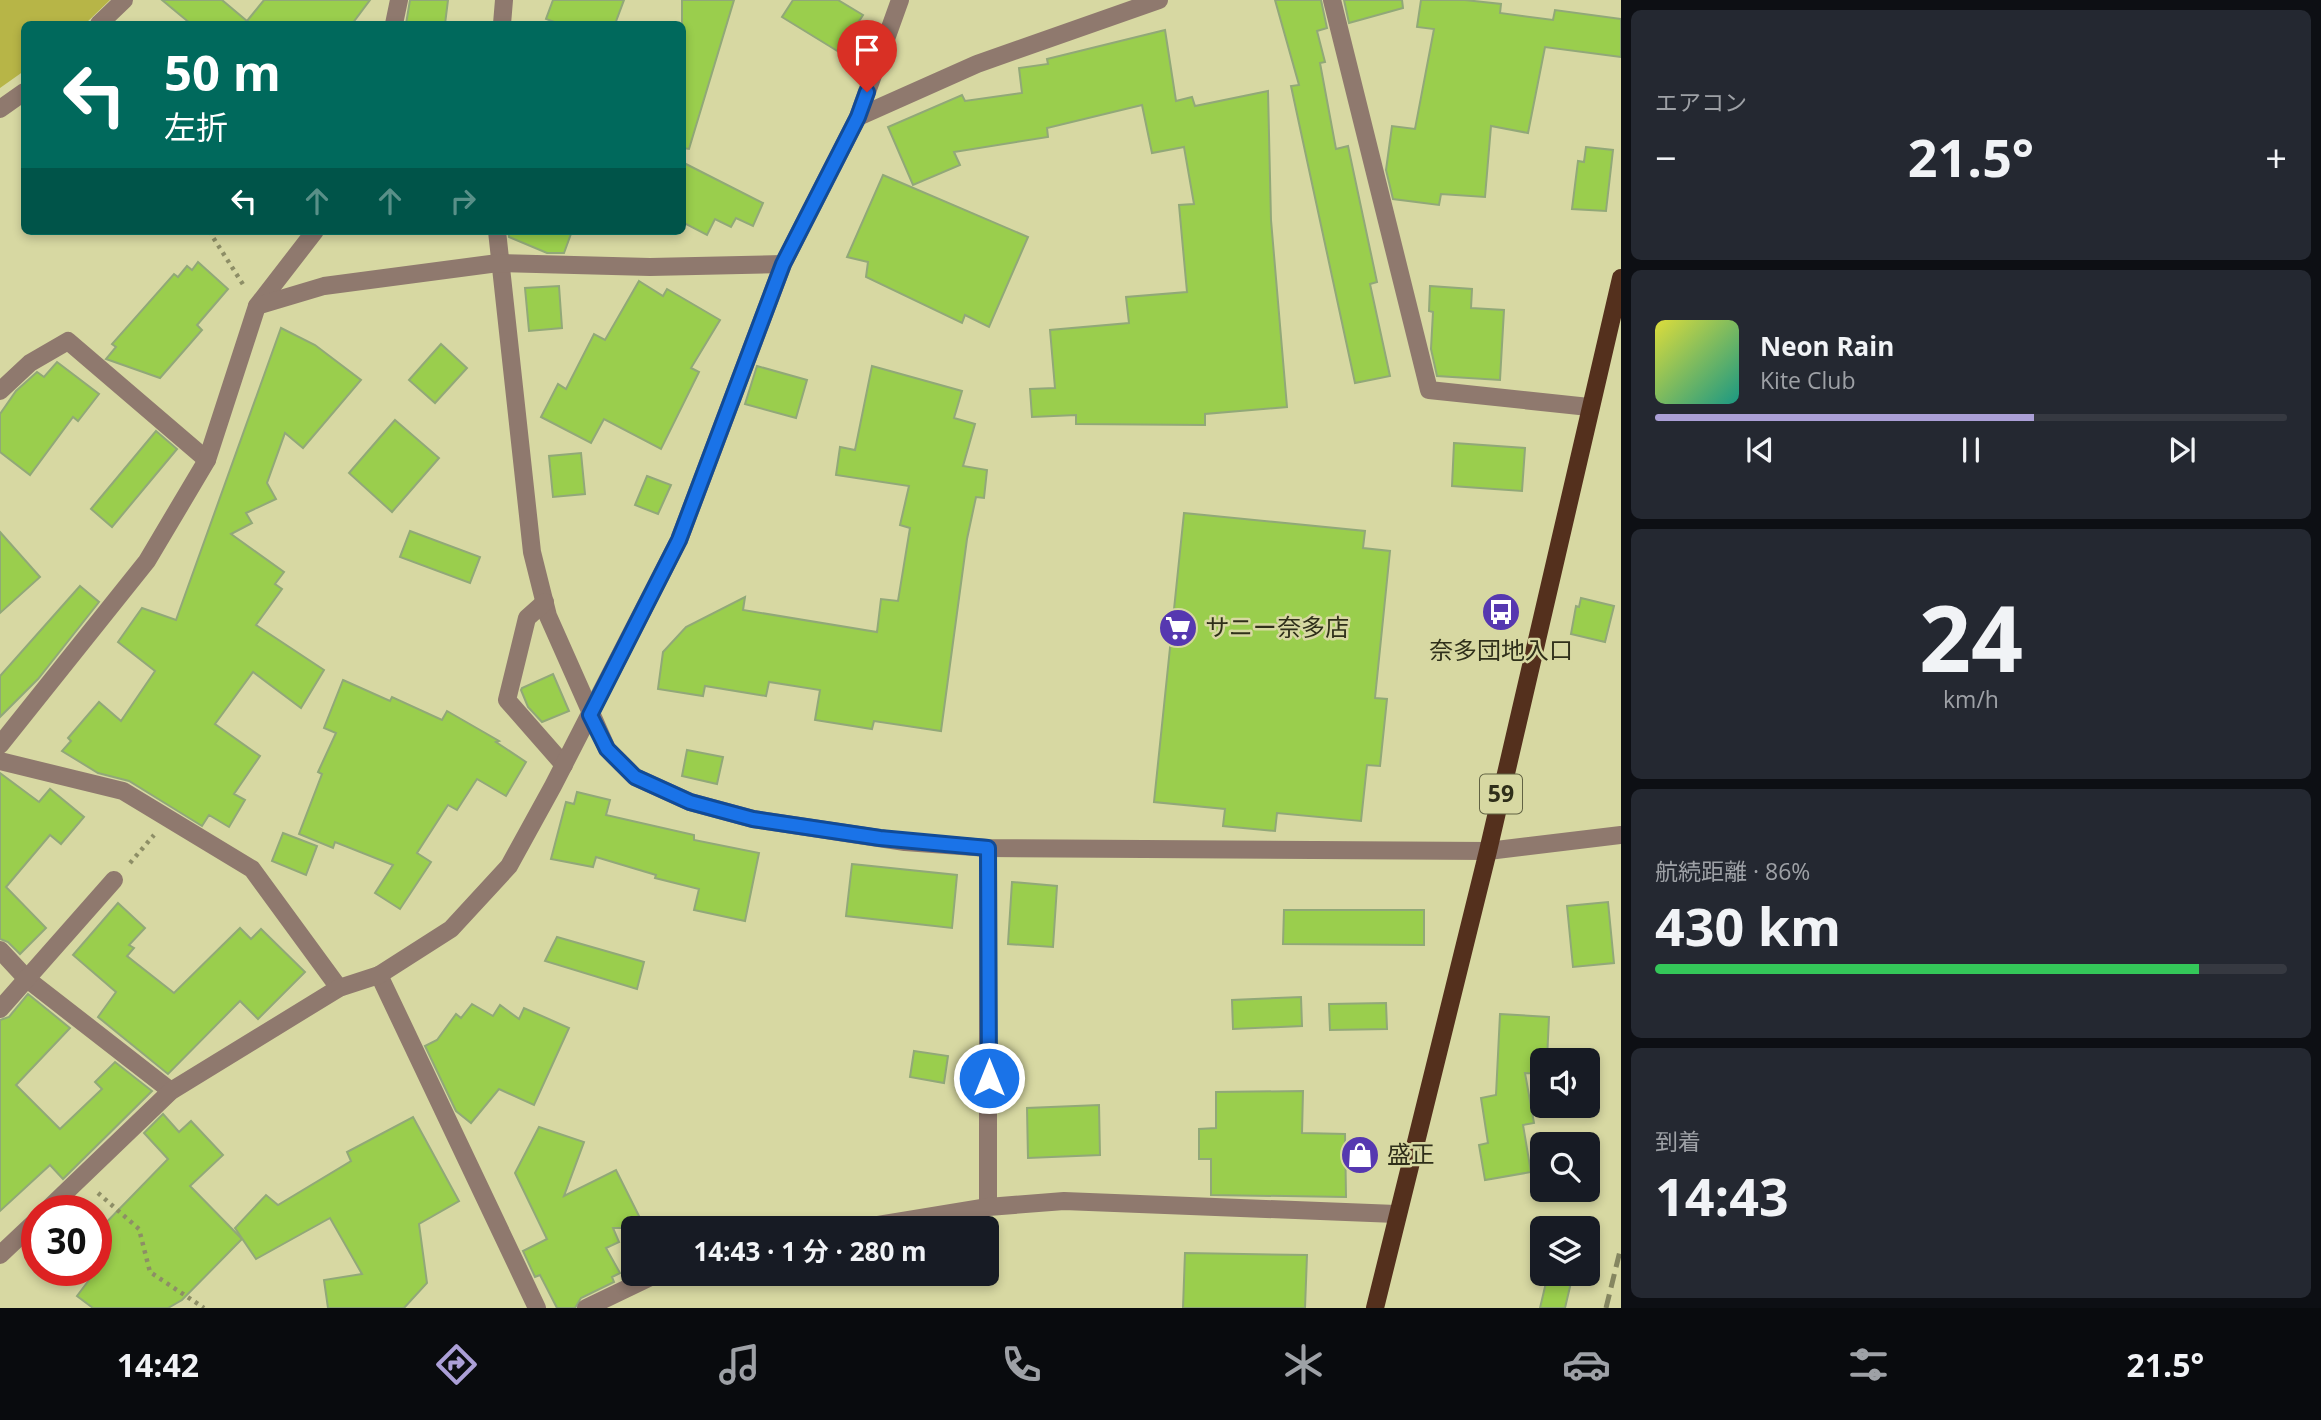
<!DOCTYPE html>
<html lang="ja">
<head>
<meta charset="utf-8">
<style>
  :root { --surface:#171b24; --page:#242831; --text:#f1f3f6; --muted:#9ea1a6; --line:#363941; --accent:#ab9fd6 }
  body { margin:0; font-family:"Open Sans","Noto Sans JP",sans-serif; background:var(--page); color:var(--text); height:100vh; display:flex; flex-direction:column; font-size:26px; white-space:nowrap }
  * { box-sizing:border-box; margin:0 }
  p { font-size:23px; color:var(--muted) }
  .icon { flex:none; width:38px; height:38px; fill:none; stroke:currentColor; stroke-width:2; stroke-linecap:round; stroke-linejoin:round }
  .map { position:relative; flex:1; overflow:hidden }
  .panel { display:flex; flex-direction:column; gap:10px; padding:10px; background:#0d0f14; width:700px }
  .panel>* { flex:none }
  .banner { position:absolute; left:21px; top:21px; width:665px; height:214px; border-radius:10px; box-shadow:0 4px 10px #0003; background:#00695c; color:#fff; overflow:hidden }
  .fabs { position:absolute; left:1530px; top:1048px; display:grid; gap:14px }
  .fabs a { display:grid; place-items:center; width:70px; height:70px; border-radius:10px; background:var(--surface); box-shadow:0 4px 10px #0003; font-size:35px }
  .speed { position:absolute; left:21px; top:1195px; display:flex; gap:14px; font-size:35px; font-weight:700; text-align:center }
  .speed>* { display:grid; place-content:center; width:91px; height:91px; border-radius:50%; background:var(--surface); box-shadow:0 4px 10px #0003; line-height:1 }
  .speed .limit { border:10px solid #d22; background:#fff; color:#111 }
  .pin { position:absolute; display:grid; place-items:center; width:60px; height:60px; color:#fff; margin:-72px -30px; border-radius:50% 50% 50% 0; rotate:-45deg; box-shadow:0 0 7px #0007 }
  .pin .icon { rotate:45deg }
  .me { position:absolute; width:77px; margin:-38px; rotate:0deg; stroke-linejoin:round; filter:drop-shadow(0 0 5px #0008) }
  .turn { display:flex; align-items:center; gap:24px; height:147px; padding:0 28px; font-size:32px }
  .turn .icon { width:91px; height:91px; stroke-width:2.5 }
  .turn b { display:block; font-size:49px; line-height:60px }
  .lanes { display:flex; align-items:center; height:66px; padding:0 28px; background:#0003; justify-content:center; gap:35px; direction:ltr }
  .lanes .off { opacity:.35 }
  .big { font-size:52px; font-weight:700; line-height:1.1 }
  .panel .widget { flex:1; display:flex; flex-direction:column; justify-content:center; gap:10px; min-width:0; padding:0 24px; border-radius:10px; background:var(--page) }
  .panel .dial { align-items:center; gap:0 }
  .dial b { font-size:91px; line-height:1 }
  .song { display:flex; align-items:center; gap:21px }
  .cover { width:84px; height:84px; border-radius:10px; background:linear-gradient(135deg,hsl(60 70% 55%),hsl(170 70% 35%)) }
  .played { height:7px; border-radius:4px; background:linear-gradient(90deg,var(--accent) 60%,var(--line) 60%) }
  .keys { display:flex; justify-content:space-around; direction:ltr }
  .heat { display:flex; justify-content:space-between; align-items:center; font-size:38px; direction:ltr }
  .charge { height:10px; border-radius:5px; background:linear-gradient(90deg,#34c759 86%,var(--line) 0) }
  .trip { position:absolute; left:621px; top:1216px; width:378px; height:70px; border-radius:10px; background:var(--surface); box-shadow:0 4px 10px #0003; font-weight:700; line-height:70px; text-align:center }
  .tab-bar { display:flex; height:112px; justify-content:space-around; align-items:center; background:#090b0e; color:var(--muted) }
  .tab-bar .icon { width:49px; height:49px }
  .tab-bar .current { color:var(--accent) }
  .tab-bar b { font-size:32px; color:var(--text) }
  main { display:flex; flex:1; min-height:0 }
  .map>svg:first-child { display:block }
</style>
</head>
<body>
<main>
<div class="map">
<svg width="1621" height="1308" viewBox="0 0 1621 1308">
  <rect width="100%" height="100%" fill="#d7d8a2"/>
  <path fill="#b7b547" d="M 0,0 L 110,0 L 85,24 L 24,24 L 24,71 L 0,88 Z"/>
  <g fill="#9ace4d" stroke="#91a878" stroke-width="2">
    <path d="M 162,0 L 222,0 L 247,21 L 264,0 L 370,0 L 352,24 L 191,24 Z"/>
    <path d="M 410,0 L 448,0 L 445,24 L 406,24 Z"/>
    <path d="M 553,0 L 624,0 L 615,24 L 560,24 L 546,19 Z"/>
    <path d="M 682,0 L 734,0 L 689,149 L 682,148 Z"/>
    <path d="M 793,0 L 838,0 L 863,15 L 839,52 L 782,17 Z"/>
    <path d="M 1275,0 L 1321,0 L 1327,28 L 1317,31 L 1325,62 L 1320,63 L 1336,149 L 1348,146 L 1377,282 L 1370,284 L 1390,376 L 1355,383 L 1291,86 L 1299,85 Z"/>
    <path d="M 1344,0 L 1402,0 L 1403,8 L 1349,23 Z"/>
    <path d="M 1421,0 L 1465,0 L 1501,4 L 1500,13 L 1553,20 L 1555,10 L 1621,19 L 1621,57 L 1545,47 L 1528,133 L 1491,126 L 1485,197 L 1441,194 L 1439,205 L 1393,199 L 1386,170 L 1392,126 L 1415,129 L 1434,29 L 1417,27 Z"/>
    <path d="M 1165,30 L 1176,101 L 1192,97 L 1195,106 L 1268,91 L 1271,220 L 1287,407 L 1205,414 L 1205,425 L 1076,424 L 1076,415 L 1032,417 L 1030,389 L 1055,388 L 1050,330 L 1129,323 L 1126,297 L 1187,292 L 1179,205 L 1194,204 L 1184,147 L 1152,153 L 1142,105 L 1047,128 L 1048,137 L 954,152 L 960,165 L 913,185 L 888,127 L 962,95 L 965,101 L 1022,93 L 1019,68 L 1048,64 L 1047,59 Z"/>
    <path d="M 1586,147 L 1613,150 L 1606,211 L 1572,209 L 1578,161 L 1584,162 Z"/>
    <path d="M 682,162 L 763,203 L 753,226 L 736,218 L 731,227 L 715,219 L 707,235 L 682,222 Z"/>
    <path d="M 883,175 L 1028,237 L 989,327 L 965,315 L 962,323 L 866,277 L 868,262 L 847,257 Z"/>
    <path d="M 508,231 L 572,231 L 564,253 L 547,253 L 509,237 Z"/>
    <path d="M 198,262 L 228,289 L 197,325 L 202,330 L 160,378 L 106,359 L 116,347 L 112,344 L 174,274 L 178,277 L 187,266 L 192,270 Z"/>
    <path d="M 639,281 L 663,296 L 667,289 L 720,320 L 691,368 L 699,372 L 661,449 L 604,419 L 591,443 L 541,417 L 558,384 L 566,389 L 594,334 L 605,340 Z"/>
    <path d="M 559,286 L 562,328 L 529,331 L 525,288 Z"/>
    <path d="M 1430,286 L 1472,289 L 1471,308 L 1504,310 L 1500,380 L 1437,376 L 1431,349 L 1433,312 L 1429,311 Z"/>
    <path d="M 281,328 L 315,345 L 361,380 L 303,448 L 285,433 L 267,483 L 276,499 L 246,513 L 252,523 L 231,534 L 284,572 L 275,584 L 282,589 L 256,625 L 324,670 L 301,708 L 253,672 L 215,724 L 260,756 L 234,794 L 245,800 L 229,827 L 209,815 L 202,826 L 129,781 L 98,773 L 62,751 L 71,741 L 68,738 L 99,702 L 121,721 L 155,671 L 118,642 L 142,608 L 176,620 Z"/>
    <path d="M 441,344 L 467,368 L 435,403 L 409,380 Z"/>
    <path d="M 57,362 L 99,394 L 78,421 L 73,417 L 30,475 L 0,452 L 0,414 L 16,391 L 37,372 L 44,377 Z"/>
    <path d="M 757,366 L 807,380 L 796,418 L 745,404 Z"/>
    <path d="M 872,366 L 962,391 L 954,418 L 975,424 L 963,466 L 987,470 L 984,498 L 976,497 L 967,539 L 941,731 L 874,721 L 872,729 L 815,720 L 820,690 L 769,682 L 766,696 L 705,686 L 703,696 L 658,689 L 663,652 L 686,627 L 745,597 L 743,610 L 877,632 L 881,599 L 898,601 L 910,528 L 900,525 L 909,486 L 836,475 L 840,447 L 855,450 Z"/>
    <path d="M 395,420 L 439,458 L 392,512 L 349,473 Z"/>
    <path d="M 156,431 L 177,449 L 112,527 L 91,509 Z"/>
    <path d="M 1454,443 L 1525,448 L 1522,491 L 1452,486 Z"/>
    <path d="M 581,453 L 585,494 L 553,497 L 549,456 Z"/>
    <path d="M 647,476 L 671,485 L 658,514 L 635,505 Z"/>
    <path d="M 1184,513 L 1365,531 L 1363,548 L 1390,551 L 1375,698 L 1387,699 L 1380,766 L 1367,765 L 1361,821 L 1277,813 L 1275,831 L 1223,826 L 1225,809 L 1154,802 Z"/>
    <path d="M 410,531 L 480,557 L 470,583 L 400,557 Z"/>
    <path d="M 0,532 L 40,577 L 0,613 Z"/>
    <path d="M 80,586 L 99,602 L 38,679 L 0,717 L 0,676 Z"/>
    <path d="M 1581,598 L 1614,606 L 1605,642 L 1571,634 L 1576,606 L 1579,607 Z"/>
    <path d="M 553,674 L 569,711 L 542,722 L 528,707 L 521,690 L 522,688 Z"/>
    <path d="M 343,680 L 390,701 L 392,697 L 442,720 L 447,711 L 499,741 L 496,742 L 526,762 L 506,796 L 477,779 L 457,810 L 448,805 L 417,853 L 431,862 L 400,909 L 375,893 L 393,865 L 335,842 L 333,848 L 299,834 L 322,774 L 318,772 L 336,733 L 324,728 Z"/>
    <path d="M 687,750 L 723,757 L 717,784 L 682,776 Z"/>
    <path d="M 0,773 L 39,802 L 50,789 L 84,817 L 61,844 L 50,835 L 6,887 L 46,928 L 20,954 L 8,942 L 0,939 Z"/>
    <path d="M 577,792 L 610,800 L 606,815 L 694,835 L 694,840 L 759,853 L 745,921 L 694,910 L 699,889 L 655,878 L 656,875 L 596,857 L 593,867 L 551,859 L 566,802 L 574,804 Z"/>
    <path d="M 283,833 L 317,846 L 306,875 L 272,861 Z"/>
    <path d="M 852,864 L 957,875 L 952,928 L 846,916 Z"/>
    <path d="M 1012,882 L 1057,886 L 1053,947 L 1008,944 Z"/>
    <path d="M 1608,902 L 1614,963 L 1573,967 L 1567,906 Z"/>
    <path d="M 118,903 L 145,928 L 129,945 L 134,948 L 127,956 L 174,993 L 240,928 L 251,939 L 261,929 L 305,972 L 258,1019 L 240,1001 L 168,1074 L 98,1017 L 116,992 L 73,955 Z"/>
    <path d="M 1284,910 L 1424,910 L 1424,945 L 1283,944 Z"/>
    <path d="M 557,937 L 644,962 L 637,989 L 545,961 Z"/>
    <path d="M 28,994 L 70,1028 L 16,1085 L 60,1129 L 102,1089 L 95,1082 L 115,1062 L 152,1091 L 63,1179 L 50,1165 L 0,1211 L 0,1020 L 9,1017 Z"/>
    <path d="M 1301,997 L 1302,1026 L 1233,1029 L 1232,1000 Z"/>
    <path d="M 1386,1003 L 1387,1029 L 1330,1030 L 1329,1004 Z"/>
    <path d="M 472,1004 L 493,1016 L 500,1005 L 519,1019 L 524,1008 L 569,1028 L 534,1105 L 499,1089 L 471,1123 L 456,1111 L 425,1046 L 437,1040 L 456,1014 L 461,1018 Z"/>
    <path d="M 1500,1014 L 1549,1017 L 1547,1060 L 1542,1060 L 1542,1074 L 1525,1073 L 1534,1123 L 1523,1125 L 1531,1172 L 1485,1180 L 1479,1145 L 1488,1143 L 1481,1098 L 1496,1095 Z"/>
    <path d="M 914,1051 L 948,1056 L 944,1083 L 910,1077 Z"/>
    <path d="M 1303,1091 L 1302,1133 L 1345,1134 L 1346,1197 L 1211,1195 L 1211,1159 L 1199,1159 L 1199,1129 L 1216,1128 L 1216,1092 Z"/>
    <path d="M 1099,1105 L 1100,1155 L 1028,1158 L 1027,1108 Z"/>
    <path d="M 163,1114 L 179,1132 L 191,1121 L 223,1155 L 190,1186 L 242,1239 L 182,1300 L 168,1308 L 93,1308 L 77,1296 L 89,1280 L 83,1275 L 86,1270 L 96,1270 L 96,1233 L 168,1159 L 144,1133 Z"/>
    <path d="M 413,1117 L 459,1201 L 419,1224 L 427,1283 L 404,1308 L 328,1308 L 324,1280 L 362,1274 L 330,1218 L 256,1259 L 235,1228 L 266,1195 L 278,1205 L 351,1161 L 347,1152 Z"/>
    <path d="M 539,1127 L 584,1142 L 564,1196 L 616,1170 L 645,1228 L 613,1228 L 619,1242 L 606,1248 L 620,1273 L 612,1277 L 614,1282 L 581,1298 L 575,1308 L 557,1308 L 540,1275 L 535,1277 L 523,1251 L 547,1239 L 515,1173 Z"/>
    <path d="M 1185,1253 L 1307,1255 L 1305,1308 L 1183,1308 Z"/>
    <path d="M 1548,1274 L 1573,1274 L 1565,1308 L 1540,1308 Z"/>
  </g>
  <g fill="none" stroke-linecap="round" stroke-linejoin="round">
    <g stroke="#8d8e66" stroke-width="4.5" stroke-dasharray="3.5 5" stroke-linecap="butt">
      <path d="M 209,231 L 244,286"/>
      <path d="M 130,863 L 154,835"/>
      <path d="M 98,1193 L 139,1229 L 150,1272 L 204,1308"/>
    </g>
    <g stroke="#8f796e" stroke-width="18">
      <path d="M 1332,0 L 1429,390 L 1589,407"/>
      <path d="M 99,24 L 124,0"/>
      <path d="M 394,24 L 399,0"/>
      <path d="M 502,24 L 504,0"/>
      <path d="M 0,109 L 24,92"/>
      <path d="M 858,117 L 977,64 L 1159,0"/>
      <path d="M 497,231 L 532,552 L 548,616 L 607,749 L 635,777 L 690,802 L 753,819 L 905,842 L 988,848 L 1488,851 L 1621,835"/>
      <path d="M 257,306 L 315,231"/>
      <path d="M 0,391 L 30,363 L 68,341 L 207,460"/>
      <path d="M 545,602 L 527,618 L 507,700 L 564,765"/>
      <path d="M 0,745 L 147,561 L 207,460 L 257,306 L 324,286 L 498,263 L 650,267 L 783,264"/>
      <path d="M 0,761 L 123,791 L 252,869 L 339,988"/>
      <path d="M 988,848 L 988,1207"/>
      <path d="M 0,950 L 27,979 L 171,1091"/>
      <path d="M 379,975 L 537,1308"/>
      <path d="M 0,1009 L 114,880"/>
      <path d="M 46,1211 L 171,1091 L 339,988 L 379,975 L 451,929 L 509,866 L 553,786 L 679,540 L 783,264 L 858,117 L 900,0"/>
      <path d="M 860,1228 L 988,1207 L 1064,1201 L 1396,1214"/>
      <path d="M 0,1255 L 37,1220"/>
      <path d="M 586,1308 L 657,1274"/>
    </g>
    <path stroke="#54301d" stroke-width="18" d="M 1375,1308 L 1488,851 L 1621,278"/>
    <path stroke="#858660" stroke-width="5" stroke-dasharray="14 7" stroke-linecap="butt" d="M 1606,1308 L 1621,1247"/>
  </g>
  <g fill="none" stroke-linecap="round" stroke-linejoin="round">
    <defs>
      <path id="route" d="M 867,92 L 858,117 L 783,264 L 679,540 L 590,715 L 607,749 L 635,777 L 690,802 L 753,819 L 880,838 L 988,848 L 989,1078"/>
    </defs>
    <use href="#route" stroke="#114b97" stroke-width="18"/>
    <use href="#route" stroke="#1a73e8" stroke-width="12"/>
  </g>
  <defs>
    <symbol id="bus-disc" viewBox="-11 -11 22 22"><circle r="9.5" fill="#5638b0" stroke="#d7d8a2"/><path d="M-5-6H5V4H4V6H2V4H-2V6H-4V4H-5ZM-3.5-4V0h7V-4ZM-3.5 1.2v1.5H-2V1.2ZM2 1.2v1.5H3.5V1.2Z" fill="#fff"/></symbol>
    <symbol id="supermarket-disc" viewBox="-11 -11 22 22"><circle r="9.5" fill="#5638b0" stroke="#d7d8a2"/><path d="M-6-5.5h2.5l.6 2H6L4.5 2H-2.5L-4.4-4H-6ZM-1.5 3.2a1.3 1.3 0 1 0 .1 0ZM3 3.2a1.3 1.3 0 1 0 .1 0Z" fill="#fff"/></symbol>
    <symbol id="shop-disc" viewBox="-11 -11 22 22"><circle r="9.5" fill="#5638b0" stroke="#d7d8a2"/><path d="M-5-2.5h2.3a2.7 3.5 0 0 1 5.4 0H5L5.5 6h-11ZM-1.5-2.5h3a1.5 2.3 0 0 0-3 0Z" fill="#fff"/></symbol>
  </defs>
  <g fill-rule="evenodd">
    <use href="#bus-disc" x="1479" y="590" width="44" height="44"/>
    <use href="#supermarket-disc" x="1156" y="606" width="44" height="44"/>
    <use href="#shop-disc" x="1338" y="1133" width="44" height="44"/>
  </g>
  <g text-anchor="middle" stroke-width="5" stroke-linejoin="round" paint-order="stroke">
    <rect fill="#d7d8a2" stroke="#616243" stroke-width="2" x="1480" y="774.5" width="42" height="39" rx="5"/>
    <g font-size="23" font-weight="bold" fill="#2f2f1a">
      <text x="1501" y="802">59</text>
    </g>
    <g font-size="24" fill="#2f2f1a" stroke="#d7d8a2" text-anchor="start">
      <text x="1205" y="636">サニー奈多店</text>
      <text x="1501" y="659" text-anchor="middle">奈多団地入口</text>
      <text x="1387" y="1163">盛正</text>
    </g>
  </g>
</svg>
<div class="fabs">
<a><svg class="icon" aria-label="sound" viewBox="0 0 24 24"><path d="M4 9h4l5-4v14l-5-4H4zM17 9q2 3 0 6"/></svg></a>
<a><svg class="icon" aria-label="search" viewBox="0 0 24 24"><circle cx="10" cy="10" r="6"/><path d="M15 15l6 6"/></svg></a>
<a><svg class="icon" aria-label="layers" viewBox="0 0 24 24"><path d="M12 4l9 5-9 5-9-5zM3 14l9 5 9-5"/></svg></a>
</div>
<div class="speed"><div class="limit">30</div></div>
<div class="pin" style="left:867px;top:92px;background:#d93025"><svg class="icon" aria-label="arrive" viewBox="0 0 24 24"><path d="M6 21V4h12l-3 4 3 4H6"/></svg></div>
<svg class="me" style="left:989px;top:1078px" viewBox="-20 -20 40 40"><circle r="17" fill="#1a73e8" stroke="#fff" stroke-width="3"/><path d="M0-11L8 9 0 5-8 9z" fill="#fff"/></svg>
<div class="trip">14:43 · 1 分 · 280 m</div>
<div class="banner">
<div class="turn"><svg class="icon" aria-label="left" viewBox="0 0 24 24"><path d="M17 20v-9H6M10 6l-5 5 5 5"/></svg><div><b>50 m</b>左折</div></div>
<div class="lanes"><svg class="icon" aria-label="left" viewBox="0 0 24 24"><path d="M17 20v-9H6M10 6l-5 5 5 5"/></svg><svg class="icon off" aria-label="ahead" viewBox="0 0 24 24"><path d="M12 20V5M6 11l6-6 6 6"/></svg><svg class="icon off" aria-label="ahead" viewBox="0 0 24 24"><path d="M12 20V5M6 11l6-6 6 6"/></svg><svg class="icon off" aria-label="right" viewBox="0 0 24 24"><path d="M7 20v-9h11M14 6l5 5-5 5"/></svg></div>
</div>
</div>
<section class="panel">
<div class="widget"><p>エアコン</p>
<div class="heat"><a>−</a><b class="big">21.5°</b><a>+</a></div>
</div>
<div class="widget">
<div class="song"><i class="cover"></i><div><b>Neon Rain</b><p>Kite Club</p></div></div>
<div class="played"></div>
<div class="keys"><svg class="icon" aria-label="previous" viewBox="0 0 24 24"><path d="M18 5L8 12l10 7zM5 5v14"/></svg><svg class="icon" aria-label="pause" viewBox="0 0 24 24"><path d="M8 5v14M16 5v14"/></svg><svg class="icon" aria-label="next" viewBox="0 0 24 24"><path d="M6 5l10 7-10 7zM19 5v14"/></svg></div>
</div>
<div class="widget dial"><b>24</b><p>km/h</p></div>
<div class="widget"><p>航続距離 · 86%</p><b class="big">430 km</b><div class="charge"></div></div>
<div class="widget"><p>到着</p><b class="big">14:43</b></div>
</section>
</main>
<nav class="tab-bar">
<b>14:42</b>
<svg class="icon current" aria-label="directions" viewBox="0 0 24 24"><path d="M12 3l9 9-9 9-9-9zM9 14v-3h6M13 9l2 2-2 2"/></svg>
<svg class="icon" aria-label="music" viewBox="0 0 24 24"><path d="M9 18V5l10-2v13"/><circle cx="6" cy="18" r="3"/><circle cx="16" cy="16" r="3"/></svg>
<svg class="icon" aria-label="phone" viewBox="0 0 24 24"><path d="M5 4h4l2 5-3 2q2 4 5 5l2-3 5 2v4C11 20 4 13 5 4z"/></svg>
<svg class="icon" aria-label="climate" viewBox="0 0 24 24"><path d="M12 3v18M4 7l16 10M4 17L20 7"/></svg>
<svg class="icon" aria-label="car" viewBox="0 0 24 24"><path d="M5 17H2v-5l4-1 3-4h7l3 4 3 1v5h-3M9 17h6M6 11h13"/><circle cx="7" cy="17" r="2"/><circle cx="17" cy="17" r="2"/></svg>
<svg class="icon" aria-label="filters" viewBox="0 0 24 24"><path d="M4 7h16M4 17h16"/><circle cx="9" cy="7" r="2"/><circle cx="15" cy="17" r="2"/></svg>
<b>21.5°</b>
</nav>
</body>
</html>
